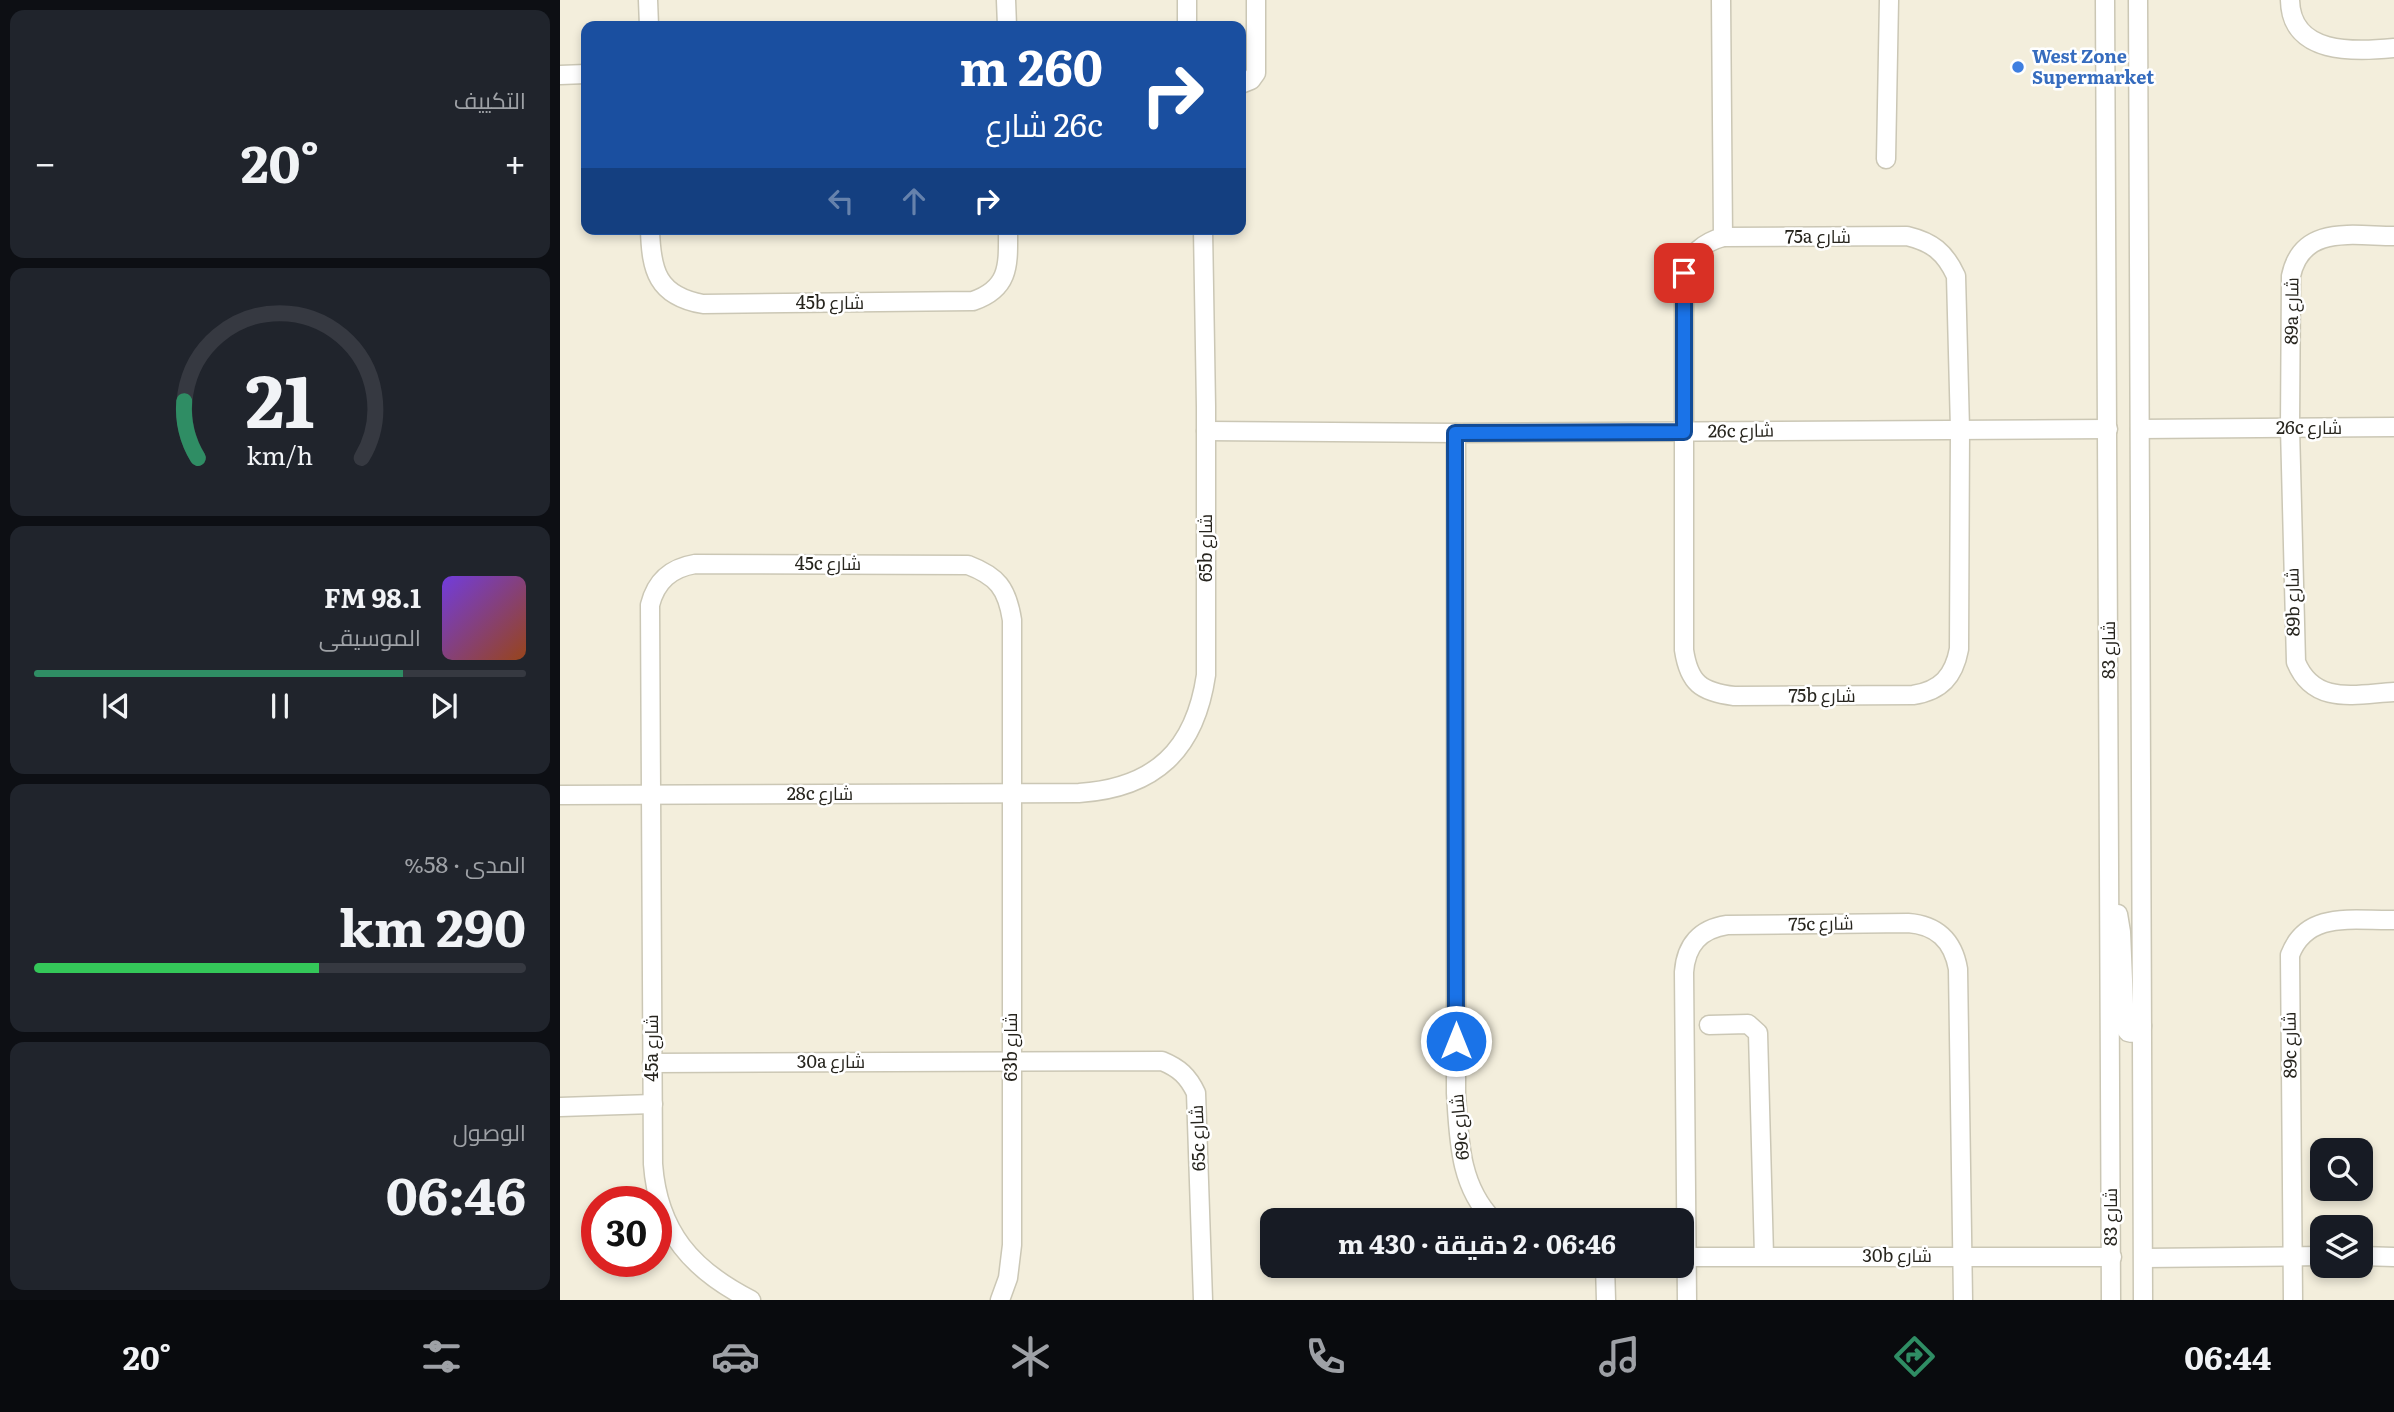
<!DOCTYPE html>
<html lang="ar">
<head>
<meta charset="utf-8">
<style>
  :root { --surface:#171b24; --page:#20242c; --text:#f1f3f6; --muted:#9ea1a6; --line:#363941; --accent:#2f8d64 }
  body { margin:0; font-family:Literata,Cairo,serif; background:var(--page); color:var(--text); direction:rtl; height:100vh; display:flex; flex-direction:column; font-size:26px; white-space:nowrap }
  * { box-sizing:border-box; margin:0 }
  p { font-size:23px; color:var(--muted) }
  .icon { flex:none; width:38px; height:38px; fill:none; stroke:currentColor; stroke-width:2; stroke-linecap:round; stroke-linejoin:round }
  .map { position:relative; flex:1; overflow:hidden; direction:ltr }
  .side { display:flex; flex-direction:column; gap:10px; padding:10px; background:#0d0f14; width:560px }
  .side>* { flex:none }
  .hud { position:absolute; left:21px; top:21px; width:665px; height:214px; border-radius:14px; box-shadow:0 4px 10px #0003; direction:rtl; background:#1a4fa0; color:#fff; overflow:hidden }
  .buttons { position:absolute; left:1750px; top:1138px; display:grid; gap:14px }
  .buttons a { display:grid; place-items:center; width:63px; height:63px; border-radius:14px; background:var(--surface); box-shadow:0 4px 10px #0003; font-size:35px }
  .speed { position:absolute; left:21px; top:1186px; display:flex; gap:14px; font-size:35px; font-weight:700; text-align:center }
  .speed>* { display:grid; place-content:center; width:91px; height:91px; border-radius:50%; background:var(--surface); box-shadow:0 4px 10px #0003; line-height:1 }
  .speed .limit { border:10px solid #d22; background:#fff; color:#111 }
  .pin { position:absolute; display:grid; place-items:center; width:60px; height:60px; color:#fff; margin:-30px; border-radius:14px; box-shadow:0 4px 10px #0006 }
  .me { position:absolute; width:77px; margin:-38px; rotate:0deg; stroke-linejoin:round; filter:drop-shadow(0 0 5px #0008) }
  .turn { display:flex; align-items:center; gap:24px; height:147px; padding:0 28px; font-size:32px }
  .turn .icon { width:91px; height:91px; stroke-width:2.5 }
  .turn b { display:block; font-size:49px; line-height:60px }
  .lanes { display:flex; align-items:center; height:66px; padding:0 28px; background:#0003; justify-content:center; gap:35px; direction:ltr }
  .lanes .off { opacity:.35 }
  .big { font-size:52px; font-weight:700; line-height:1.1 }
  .side .tile { flex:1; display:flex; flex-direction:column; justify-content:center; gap:10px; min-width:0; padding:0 24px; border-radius:14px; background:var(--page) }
  .side .dial { align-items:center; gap:0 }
  .dial svg { height:182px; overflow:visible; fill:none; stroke:var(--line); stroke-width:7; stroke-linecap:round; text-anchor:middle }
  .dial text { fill:var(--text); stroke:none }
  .song { display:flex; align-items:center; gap:21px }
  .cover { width:84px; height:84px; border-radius:10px; background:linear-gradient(135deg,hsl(260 70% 55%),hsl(20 70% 35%)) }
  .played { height:7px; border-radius:4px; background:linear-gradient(90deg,var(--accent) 75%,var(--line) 75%) }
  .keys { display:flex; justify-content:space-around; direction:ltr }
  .heat { display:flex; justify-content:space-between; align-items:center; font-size:38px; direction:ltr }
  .charge { height:10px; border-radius:5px; background:linear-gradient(90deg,#34c759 58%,var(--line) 0) }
  .trip { position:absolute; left:700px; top:1208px; width:434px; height:70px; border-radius:14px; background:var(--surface); box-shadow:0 4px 10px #0003; font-weight:700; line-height:70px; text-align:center; direction:rtl }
  .tab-bar { display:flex; height:112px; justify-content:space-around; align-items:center; background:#090b0e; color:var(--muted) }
  .tab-bar .icon { width:49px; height:49px }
  .tab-bar .current { color:var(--accent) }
  .tab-bar b { font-size:32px; color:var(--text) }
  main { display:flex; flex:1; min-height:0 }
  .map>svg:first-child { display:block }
</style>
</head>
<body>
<main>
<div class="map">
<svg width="1834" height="1300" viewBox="0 0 1834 1300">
  <rect width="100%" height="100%" fill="#f3eedc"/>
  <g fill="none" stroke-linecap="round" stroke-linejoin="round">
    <defs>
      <g id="minor">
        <path d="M 88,0 L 89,26"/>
        <path d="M 446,0 L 447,26"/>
        <path d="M 627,0 L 627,26"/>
        <path d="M 1161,0 L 1163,237"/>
        <path d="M 1545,0 L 1551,1300"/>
        <path d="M 1578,0 L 1583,1300"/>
        <path d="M 1730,0 C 1731,55 1794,52 1834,48"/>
        <path d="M 0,75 L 26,74"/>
        <path d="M 681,84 L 691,80 L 696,73 L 696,0"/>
        <path d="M 1326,159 L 1329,0"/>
        <path d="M 90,229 C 91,270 97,296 143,304 L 413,301 C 451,288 448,263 448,229"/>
        <path d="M 1347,236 C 1372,242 1385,252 1396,276 L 1400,429 L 1399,649 C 1394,676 1381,691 1353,695 L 1174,696 C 1141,692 1129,683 1124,650 L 1124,273 C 1132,253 1142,243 1163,237 Z"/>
        <path d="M 1834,236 C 1793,236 1742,224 1731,276 L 1730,428 L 1736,662 C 1754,706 1796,694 1834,692"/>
        <path d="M 1580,429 L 1834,427"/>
        <path d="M 646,431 L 896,433 L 1548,429"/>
        <path d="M 896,433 L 896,1093 C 899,1139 899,1185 933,1220"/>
        <path d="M 0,795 L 519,793 C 595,788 635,750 646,675 L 646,407 L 643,229"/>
        <path d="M 1558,914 L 1561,932 L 1565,1028 L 1568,1032 C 1575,1034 1578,1033 1582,1026"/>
        <path d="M 1149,1025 L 1188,1024 L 1198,1033 L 1204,1256"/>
        <path d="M 92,1063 L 602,1061 C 619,1068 628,1076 636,1093 L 643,1300"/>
        <path d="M 0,1107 L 93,1104"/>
        <path d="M 1801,1256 L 1834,1257"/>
        <path d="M 1122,1257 L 1552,1257"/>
        <path d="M 1584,1258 L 1762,1256"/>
        <path d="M 1045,1265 L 1046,1300"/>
        <path d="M 191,1300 C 132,1270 98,1232 93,1164 L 90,605 C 96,581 111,568 135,564 L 408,565 C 437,576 447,588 452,620 L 452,1245 L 448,1278 L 440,1300"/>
        <path d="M 1127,1300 L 1124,972 C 1126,945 1140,929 1167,925 L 1348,923 C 1376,925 1393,940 1398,969 L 1403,1300"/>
        <path d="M 1733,1300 L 1730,955 C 1747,910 1794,921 1834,920"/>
      </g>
    </defs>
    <use href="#minor" stroke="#cbc7b5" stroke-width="21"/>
    <use href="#minor" stroke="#fff" stroke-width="18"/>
  </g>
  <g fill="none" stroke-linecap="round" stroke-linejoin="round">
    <defs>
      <path id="route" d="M 896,1041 L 895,433 L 1124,432 L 1124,273"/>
    </defs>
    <use href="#route" stroke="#114b97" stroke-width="18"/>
    <use href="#route" stroke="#1a73e8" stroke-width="12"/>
  </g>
  <circle fill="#3f7fe0" stroke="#fff" stroke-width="2.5" cx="1458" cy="67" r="7"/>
  <g text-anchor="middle" stroke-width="5" stroke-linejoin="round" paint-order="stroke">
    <g font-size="18" font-weight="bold" fill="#366cbe" stroke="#fff" text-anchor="start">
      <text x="1472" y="63">West Zone<tspan x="1472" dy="21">Supermarket</tspan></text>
    </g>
    <g font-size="18" fill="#27251e" stroke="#fff">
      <text x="1258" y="243">75a شارع</text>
      <text x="270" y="309">45b شارع</text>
      <text transform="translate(1732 311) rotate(-89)" y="6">89a شارع</text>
      <text x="1749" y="434">26c شارع</text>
      <text transform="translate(1181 431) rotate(-1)" y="6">26c شارع</text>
      <text transform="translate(646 548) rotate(-90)" y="6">65b شارع</text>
      <text x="268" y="570">45c شارع</text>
      <text transform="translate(1733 602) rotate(-91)" y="6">89b شارع</text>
      <text transform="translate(1549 650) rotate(-90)" y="6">شارع 83</text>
      <text x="1262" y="702">75b شارع</text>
      <text x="260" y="800">28c شارع</text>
      <text transform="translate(1261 924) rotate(-1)" y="6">75c شارع</text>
      <text transform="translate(1730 1045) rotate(-91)" y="6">89c شارع</text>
      <text transform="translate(451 1047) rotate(-90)" y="6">63b شارع</text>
      <text transform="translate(92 1048) rotate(-90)" y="6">45a شارع</text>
      <text x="271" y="1068">30a شارع</text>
      <text transform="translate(900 1127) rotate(-95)" y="6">69c شارع</text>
      <text transform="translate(638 1138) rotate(-92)" y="6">65c شارع</text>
      <text transform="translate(1551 1217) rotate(-90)" y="6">شارع 83</text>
      <text x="1337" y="1262">30b شارع</text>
    </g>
  </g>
</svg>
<div class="buttons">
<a><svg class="icon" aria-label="search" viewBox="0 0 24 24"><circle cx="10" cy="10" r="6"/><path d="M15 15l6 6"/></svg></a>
<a><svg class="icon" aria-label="layers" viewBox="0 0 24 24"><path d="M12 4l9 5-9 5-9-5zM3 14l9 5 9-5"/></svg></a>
</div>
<div class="speed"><div class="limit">30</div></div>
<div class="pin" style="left:1124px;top:273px;background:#d93025"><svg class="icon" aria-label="arrive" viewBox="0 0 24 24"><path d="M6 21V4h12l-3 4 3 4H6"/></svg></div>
<svg class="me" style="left:896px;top:1041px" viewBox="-20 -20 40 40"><circle r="17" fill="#1a73e8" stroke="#fff" stroke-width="3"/><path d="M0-11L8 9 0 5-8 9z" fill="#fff"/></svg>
<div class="trip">06:46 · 2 دقيقة · 430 m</div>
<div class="hud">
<div class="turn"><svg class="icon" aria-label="right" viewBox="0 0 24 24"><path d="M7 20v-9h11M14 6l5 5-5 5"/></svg><div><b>260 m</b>26c شارع</div></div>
<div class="lanes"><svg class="icon off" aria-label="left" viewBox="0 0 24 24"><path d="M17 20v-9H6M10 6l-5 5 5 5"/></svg><svg class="icon off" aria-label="ahead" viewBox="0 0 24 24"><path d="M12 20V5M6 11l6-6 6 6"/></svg><svg class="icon" aria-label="right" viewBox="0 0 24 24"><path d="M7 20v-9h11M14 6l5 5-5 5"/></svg></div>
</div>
</div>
<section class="side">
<div class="tile"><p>التكييف</p>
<div class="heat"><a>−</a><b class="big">20°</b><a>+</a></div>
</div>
<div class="tile dial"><svg viewBox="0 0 100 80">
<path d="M14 69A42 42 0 1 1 86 69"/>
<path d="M14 69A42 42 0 0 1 8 44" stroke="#2f8d64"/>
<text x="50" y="56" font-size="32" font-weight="700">21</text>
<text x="50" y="72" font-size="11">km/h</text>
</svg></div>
<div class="tile">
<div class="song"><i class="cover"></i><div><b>98.1 FM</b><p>الموسيقى</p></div></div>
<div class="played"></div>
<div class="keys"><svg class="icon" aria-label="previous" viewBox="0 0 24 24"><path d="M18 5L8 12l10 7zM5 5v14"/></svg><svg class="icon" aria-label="pause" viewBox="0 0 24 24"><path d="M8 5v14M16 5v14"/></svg><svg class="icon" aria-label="next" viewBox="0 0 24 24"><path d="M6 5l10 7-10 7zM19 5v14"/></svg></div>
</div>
<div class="tile"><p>المدى · 58%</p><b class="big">290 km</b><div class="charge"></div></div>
<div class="tile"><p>الوصول</p><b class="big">06:46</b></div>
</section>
</main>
<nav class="tab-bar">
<b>06:44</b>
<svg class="icon current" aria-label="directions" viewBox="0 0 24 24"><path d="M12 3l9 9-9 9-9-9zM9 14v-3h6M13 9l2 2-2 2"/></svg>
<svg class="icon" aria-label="music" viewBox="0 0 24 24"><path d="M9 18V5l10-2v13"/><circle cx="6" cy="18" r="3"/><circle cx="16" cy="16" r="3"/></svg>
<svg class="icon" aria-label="phone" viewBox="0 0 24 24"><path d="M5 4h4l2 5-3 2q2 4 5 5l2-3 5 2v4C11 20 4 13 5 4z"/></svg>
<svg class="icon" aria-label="climate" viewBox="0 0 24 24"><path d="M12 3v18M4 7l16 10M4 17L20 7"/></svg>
<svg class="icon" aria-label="car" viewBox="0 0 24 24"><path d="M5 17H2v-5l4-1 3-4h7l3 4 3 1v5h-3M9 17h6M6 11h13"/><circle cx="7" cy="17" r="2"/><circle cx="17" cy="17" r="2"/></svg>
<svg class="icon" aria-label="filters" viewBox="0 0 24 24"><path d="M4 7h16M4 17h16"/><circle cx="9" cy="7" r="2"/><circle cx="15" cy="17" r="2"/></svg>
<b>20°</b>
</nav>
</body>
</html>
